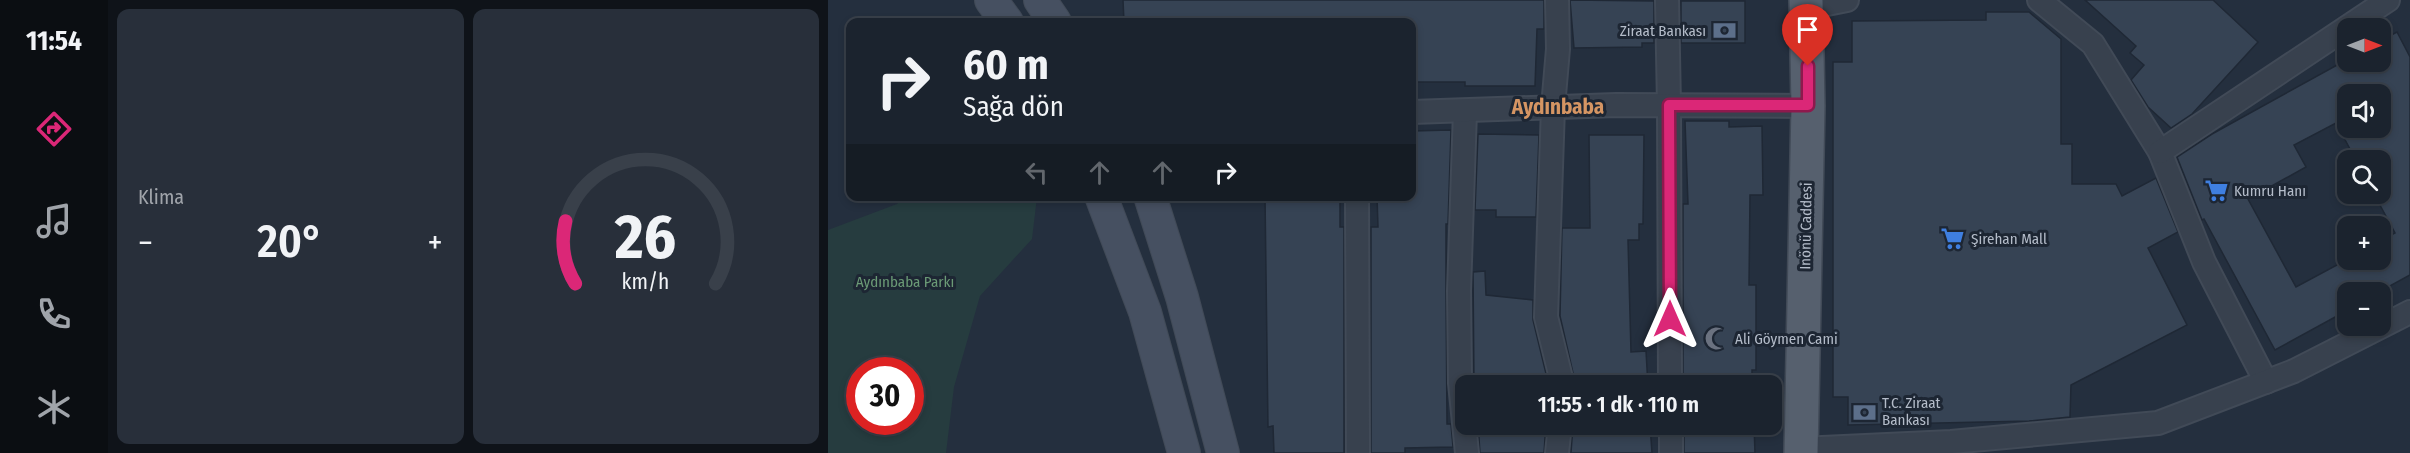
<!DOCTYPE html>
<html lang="tr">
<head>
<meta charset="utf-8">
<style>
  :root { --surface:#1b232e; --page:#282f3a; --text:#f1f3f6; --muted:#a0a4aa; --line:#39404a; --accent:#db2777 }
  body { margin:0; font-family:"Fira Sans Condensed",sans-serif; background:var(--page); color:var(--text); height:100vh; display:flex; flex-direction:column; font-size:22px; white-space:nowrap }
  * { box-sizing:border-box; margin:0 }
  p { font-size:20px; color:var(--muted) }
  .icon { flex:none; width:33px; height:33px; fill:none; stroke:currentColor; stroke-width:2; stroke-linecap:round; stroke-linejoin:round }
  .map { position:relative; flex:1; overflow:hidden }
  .details { display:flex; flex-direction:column; gap:9px; padding:9px; background:#0f1319; width:720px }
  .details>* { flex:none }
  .banner { position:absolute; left:18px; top:18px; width:570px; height:183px; border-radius:12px; box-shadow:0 3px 9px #0003,0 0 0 2px var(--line); background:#1b232e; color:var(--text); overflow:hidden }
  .needle { width:39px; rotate:90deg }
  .controls { position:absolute; left:1509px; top:18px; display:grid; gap:12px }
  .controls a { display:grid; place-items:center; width:54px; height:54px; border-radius:12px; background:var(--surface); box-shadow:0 3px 9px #0003,0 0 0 2px var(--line); font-size:30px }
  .speed { position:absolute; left:18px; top:357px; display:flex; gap:12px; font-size:30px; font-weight:700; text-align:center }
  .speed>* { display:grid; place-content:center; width:78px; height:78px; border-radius:50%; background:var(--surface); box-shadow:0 3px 9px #0003,0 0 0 2px var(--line); line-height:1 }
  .speed .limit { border:9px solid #d22; background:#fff; color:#111 }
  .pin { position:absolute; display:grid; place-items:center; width:51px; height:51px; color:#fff; margin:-62px -26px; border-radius:50% 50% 50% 0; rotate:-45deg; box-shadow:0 0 6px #0007 }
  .pin .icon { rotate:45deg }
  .me { position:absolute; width:66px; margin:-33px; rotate:0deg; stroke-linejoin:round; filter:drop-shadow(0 0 4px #0008) }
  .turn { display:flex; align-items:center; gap:21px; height:126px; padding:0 18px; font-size:27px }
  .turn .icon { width:78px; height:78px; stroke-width:2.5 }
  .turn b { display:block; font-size:42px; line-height:51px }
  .lanes { display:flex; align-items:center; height:57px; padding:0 18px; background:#0003; justify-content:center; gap:30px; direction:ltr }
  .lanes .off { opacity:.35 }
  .big { font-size:45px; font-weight:600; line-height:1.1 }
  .details .tile { flex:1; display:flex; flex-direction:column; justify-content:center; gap:9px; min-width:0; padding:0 21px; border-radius:12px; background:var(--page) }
  .details .dial { align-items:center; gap:0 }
  .dial svg { height:156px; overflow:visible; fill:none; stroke:var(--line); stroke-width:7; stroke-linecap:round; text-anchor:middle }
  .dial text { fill:var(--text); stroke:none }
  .heat { display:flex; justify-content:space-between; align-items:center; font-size:33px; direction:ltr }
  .details .tiles { flex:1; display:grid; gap:9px; grid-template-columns:repeat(2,1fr) }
  .trip { position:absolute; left:627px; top:375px; width:327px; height:60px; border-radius:12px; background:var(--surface); box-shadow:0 3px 9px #0003,0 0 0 2px var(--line); font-weight:600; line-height:60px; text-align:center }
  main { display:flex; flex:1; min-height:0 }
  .tab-bar { display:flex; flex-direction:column; width:108px; justify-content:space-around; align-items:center; background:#0b0e12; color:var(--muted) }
  .tab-bar .icon { width:42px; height:42px }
  .tab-bar .on { color:var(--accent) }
  .tab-bar b { font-size:27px; color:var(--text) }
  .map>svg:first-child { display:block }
</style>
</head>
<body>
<main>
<nav class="tab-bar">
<b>11:54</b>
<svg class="icon on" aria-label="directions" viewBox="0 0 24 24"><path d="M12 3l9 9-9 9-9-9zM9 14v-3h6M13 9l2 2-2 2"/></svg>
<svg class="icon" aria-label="music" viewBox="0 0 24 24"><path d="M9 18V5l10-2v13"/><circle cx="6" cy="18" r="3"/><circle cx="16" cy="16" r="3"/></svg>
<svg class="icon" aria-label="phone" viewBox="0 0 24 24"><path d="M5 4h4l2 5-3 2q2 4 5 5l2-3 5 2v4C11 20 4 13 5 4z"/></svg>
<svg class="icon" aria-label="climate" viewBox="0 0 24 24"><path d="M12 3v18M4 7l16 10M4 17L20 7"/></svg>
</nav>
<section class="details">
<div class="tiles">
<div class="tile"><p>Klima</p>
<div class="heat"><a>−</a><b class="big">20°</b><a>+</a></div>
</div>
<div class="tile dial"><svg viewBox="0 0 100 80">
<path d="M14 69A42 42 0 1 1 86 69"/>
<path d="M14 69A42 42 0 0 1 9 37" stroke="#db2777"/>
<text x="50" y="56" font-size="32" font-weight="700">26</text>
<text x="50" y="72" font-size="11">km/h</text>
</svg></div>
</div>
</section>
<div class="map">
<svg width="1582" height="453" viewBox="0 0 1582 453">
  <rect width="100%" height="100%" fill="#242f3e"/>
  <path fill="#263c3f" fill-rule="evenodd" d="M 76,197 L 209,197 L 204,239 L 152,296 L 126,387 L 118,453 L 0,453 L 0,230 L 69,204 ZM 82,370 L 82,422 L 32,422 L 32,370 Z"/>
  <g fill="#364354" stroke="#1f2835" stroke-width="1.5" fill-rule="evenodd">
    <path d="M 295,0 L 716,0 L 716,29 L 709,29 L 707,86 L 637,86 L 637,82 L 584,82 L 584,22 L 385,22 L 385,18 L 340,19 L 340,22 L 296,22 Z"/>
    <path d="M 742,0 L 826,1 L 826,43 L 814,43 L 814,47 L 746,48 Z"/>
    <path d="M 1257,0 L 1385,0 L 1430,42 L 1364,114 L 1343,128 L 1320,107 L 1303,80 L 1316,65 L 1302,53 L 1308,46 Z"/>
    <rect x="853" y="1" width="64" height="42"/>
    <path d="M 1158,12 L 1201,12 L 1233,39 L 1233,144 L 1244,144 L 1244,184 L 1288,184 L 1294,196 L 1328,178 L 1350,232 L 1320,248 L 1359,325 L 1243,385 L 1242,417 L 1201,421 L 1020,425 L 1020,397 L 1005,397 L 1005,62 L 1024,62 L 1024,21 L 1158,20 Z"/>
    <path d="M 1569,32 L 1582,57 L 1582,275 L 1551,292 L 1520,292 L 1520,310 L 1447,350 L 1376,219 L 1374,220 L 1349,157 L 1384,134 L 1520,59 L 1520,62 L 1552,62 L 1552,41 ZM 1520,94 L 1552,94 L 1552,128 L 1520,128 ZM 1508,123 L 1528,160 L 1552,160 L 1552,194 L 1546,194 L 1567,233 L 1552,241 L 1552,260 L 1520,259 L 1468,287 L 1420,199 L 1478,167 L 1466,145 Z"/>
    <path d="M 857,121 L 901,121 L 901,127 L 934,126 L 935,195 L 922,195 L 921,285 L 928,285 L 928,370 L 924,370 L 924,386 L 855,386 L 855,204 L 860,204 Z"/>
    <path d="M 623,130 L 620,224 L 618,224 L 618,291 L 619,424 L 623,424 L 625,447 L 577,448 L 577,453 L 543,453 L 543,227 L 550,227 L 549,196 L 584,196 L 584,131 Z"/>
    <path d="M 650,134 L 711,135 L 708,217 L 668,217 L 668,210 L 647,210 Z"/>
    <path d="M 761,135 L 816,135 L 815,224 L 811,224 L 811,240 L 800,240 L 803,352 L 818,351 L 820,386 L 748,386 L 732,316 L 734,228 L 762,228 Z"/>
    <path d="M 437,196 L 512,196 L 512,227 L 516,227 L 516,453 L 446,453 L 445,426 L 440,427 Z"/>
    <path d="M 657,271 L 658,295 L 705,300 L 705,320 L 721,386 L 646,386 L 645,272 Z"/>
    <path d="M 650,424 L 718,424 L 716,453 L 652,453 Z"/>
    <path d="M 745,424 L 822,424 L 824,453 L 743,453 Z"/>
    <path d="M 856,424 L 926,424 L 927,453 L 856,453 Z"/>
  </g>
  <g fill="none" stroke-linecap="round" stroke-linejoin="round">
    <defs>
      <g id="street">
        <path d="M 729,0 L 730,49 L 725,107 L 718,317 L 735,386"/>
        <path d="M 839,0 L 841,106 L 842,386"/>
        <path d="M 1211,0 L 1265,44 L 1332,152 L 1376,262 L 1438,382"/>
        <path d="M 979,8 L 1019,0"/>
        <path d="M 637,111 L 631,291 L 632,383 L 639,453"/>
        <path d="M 584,112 L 788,105 L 980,106"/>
        <path d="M 1332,152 L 1560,0"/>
        <path d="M 529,196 L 530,453"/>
        <path d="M 843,424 L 843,453"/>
        <path d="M 973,449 L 1123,442 L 1330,423 L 1466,371 L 1582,312"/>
        <path d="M 729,453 L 732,424"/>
      </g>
      <g id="secondary">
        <path d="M 163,0 L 179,22"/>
        <path d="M 212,0 L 227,22"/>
        <path d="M 273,196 L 317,312 L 356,453"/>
        <path d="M 322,196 L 354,297 L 395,453"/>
      </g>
      <path id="primary" d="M 973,453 L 980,106 L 978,0"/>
    </defs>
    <use href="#street" stroke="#414a57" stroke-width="26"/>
    <use href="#secondary" stroke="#414a57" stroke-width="34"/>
    <use href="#primary" stroke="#414a57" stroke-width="36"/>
    <use href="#street" stroke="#38414e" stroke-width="22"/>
    <use href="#secondary" stroke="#465061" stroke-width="32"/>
    <use href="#primary" stroke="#56606e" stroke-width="33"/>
  </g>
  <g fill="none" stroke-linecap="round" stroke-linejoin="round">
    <defs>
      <path id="route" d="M 842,319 L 841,105 L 980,105 L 980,66"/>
    </defs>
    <use href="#route" stroke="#8e194d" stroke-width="15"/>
    <use href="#route" stroke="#db2777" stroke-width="10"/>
  </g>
  <defs>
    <symbol id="bank-bare" viewBox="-9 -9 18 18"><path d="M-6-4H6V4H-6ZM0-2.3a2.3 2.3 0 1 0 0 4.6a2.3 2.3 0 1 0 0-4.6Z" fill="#5c6f8a" stroke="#1d2633" stroke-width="2.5" paint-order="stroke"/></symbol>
    <symbol id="supermarket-bare" viewBox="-9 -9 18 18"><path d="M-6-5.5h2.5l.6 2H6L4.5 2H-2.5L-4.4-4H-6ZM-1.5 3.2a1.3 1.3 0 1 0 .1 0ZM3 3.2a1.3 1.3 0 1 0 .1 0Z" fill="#3f7fe0" stroke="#1d2633" stroke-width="2.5" paint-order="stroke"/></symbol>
    <symbol id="mosque-bare" viewBox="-9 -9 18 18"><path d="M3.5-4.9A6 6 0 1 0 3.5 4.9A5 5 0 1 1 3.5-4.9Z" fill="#6b7280" stroke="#1d2633" stroke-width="2.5" paint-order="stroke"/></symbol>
  </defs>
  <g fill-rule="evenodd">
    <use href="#bank-bare" x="880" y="14" width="33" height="33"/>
    <use href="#supermarket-bare" x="1372" y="174" width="33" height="33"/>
    <use href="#supermarket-bare" x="1108" y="222" width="33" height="33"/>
    <use href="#mosque-bare" x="872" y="322" width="33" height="33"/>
    <use href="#bank-bare" x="1020" y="396" width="33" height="33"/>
  </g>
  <g text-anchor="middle" stroke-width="6" stroke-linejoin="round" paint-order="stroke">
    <g font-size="15" fill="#b4bcc9" stroke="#1d2633" text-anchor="start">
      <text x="878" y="36" text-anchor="end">Ziraat Bankası</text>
      <text x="1406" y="196">Kumru Hanı</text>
      <text x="1143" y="244">Şirehan Mall</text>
      <text x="907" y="344">Ali Göymen Cami</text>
      <text x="1054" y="408">T.C. Ziraat<tspan x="1054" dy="17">Bankası</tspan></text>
    </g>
    <g font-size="15" fill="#b4bcc9" stroke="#1d2633">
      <text transform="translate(978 226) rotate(-89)" y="5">Inönü Caddesi</text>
    </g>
    <g font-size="15" fill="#6b9a76" stroke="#1d2633">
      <text x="77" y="287">Aydınbaba Parkı</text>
    </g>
    <g font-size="21" font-weight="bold" fill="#d59563" stroke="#1d2633">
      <text x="730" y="114">Aydınbaba</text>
    </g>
  </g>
</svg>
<div class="controls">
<a><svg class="needle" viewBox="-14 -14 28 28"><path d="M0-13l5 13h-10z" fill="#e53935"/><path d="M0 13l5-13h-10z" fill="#a0a4aa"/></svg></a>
<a><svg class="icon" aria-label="sound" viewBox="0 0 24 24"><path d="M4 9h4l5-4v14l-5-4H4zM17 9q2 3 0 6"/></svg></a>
<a><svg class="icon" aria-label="search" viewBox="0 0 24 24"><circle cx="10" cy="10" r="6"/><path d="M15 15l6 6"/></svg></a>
<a>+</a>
<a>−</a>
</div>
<div class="speed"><div class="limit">30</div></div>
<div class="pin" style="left:980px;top:66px;background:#d93025"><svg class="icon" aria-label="arrive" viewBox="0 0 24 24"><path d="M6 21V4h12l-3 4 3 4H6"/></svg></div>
<svg class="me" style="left:842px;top:319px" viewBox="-20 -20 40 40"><path d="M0-17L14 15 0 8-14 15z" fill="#db2777" stroke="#fff" stroke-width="4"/></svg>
<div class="trip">11:55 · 1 dk · 110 m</div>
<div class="banner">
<div class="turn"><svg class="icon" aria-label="right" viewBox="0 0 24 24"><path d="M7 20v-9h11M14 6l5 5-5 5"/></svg><div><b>60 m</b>Sağa dön</div></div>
<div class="lanes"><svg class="icon off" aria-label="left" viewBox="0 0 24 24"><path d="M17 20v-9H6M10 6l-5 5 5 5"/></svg><svg class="icon off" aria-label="ahead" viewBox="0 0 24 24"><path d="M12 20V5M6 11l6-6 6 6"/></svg><svg class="icon off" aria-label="ahead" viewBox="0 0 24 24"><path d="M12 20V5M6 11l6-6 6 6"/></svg><svg class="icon" aria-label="right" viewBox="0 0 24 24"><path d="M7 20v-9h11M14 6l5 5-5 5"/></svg></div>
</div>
</div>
</main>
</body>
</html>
